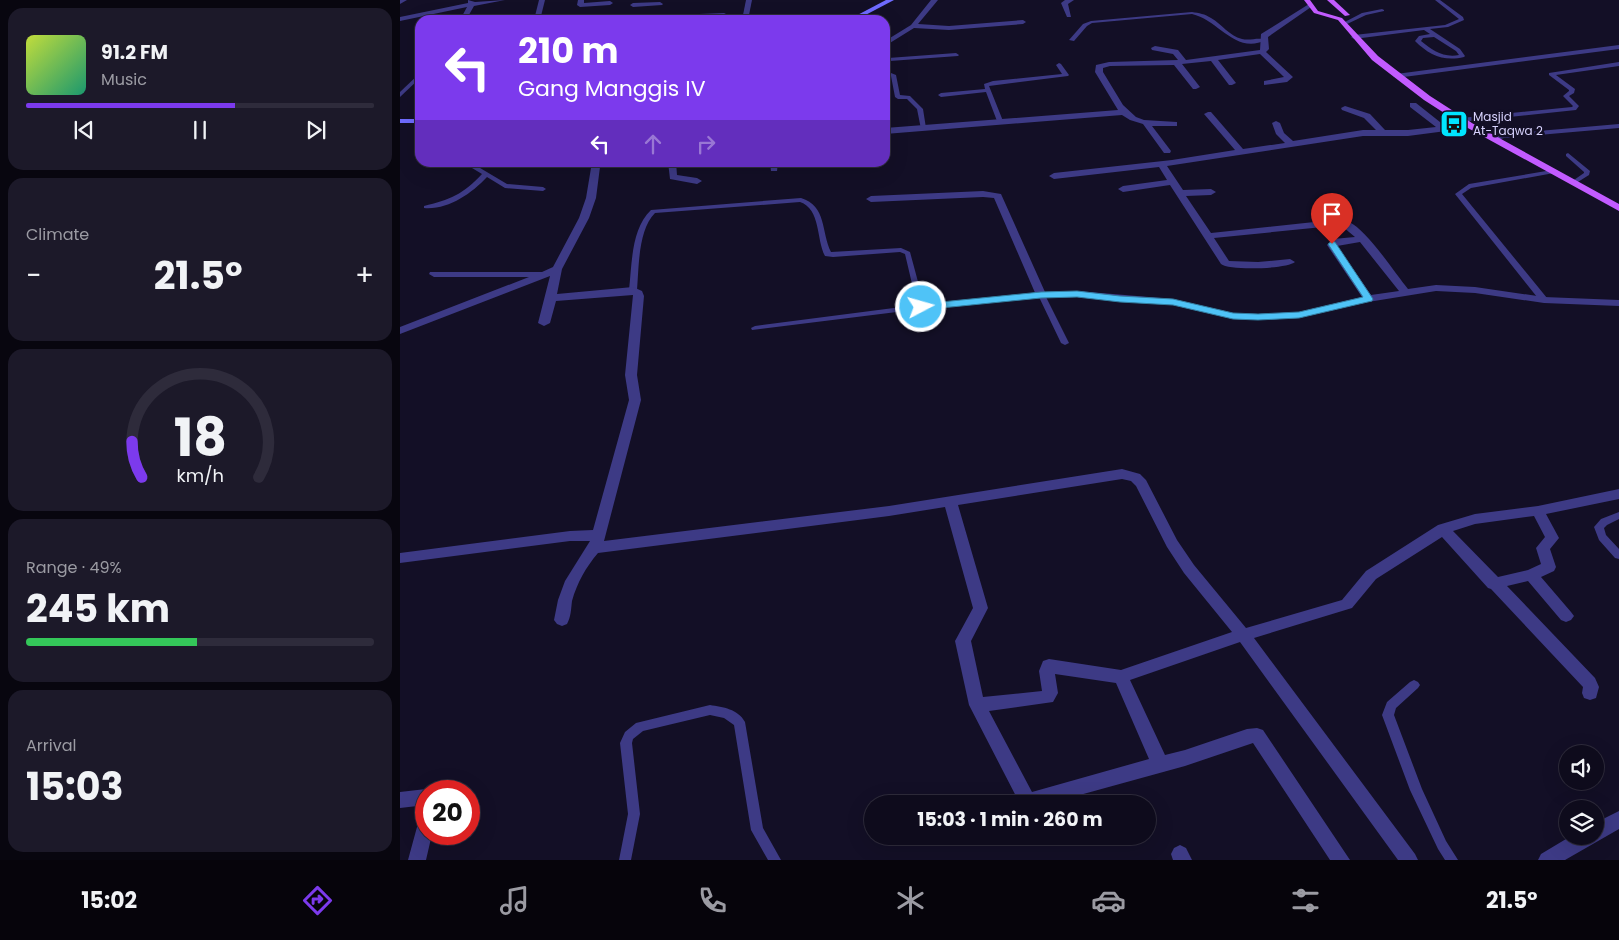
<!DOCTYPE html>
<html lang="en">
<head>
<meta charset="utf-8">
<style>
  :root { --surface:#0e0b1c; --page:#1c1929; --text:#f1f3f6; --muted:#9b9ba3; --line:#2e2b3b; --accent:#7c3aed }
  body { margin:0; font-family:Poppins,sans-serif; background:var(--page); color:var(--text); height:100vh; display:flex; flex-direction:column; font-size:19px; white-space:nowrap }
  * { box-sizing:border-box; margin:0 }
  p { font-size:16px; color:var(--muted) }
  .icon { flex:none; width:28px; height:28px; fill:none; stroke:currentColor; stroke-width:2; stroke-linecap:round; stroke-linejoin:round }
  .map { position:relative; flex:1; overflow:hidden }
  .side { display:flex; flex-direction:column; gap:8px; padding:8px; background:#08060f; width:400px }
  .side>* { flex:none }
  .guide { position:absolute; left:15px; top:15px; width:475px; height:152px; border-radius:15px; box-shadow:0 5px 20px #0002,0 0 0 1px var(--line); background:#7c3aed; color:#fff; overflow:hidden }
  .tools { position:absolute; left:1159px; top:745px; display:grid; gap:10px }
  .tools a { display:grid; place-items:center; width:45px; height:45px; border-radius:50%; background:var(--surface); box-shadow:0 5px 20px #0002,0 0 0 1px var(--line); font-size:25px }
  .speed { position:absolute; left:15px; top:780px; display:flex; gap:10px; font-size:25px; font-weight:700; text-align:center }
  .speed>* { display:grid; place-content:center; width:65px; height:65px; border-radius:50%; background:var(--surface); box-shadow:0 5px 20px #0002,0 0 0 1px var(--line); line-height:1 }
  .speed .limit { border:8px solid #d22; background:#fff; color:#111 }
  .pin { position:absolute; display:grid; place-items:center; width:42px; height:42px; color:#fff; margin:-51px -21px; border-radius:50% 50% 50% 0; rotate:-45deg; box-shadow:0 0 5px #0007 }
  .pin .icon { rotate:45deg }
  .me { position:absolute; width:55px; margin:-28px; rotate:84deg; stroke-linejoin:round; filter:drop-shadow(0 0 4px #0008) }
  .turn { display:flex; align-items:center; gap:18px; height:105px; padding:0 20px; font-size:22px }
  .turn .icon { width:65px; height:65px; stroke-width:2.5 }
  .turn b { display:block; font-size:35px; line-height:42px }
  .lanes { display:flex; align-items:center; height:48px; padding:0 20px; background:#0003; justify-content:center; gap:25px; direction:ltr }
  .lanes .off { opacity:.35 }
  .big { font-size:38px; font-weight:700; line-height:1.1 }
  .side .widget { flex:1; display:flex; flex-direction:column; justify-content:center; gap:8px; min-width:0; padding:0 18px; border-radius:15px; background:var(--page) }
  .side .dial { align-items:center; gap:0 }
  .dial svg { height:130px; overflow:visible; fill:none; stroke:var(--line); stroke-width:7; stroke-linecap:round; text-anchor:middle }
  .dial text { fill:var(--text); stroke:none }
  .song { display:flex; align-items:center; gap:15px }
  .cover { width:60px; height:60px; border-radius:8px; background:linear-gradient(135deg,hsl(70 70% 55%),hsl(160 70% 35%)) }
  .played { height:5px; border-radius:2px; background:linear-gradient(90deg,var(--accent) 60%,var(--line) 60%) }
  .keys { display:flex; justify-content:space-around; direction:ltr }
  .heat { display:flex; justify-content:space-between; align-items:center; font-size:28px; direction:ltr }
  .charge { height:8px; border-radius:4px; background:linear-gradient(90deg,#34c759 49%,var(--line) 0) }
  .trip { position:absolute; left:464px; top:795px; width:292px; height:50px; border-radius:25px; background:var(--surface); box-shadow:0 5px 20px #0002,0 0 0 1px var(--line); font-weight:700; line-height:50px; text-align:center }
  .dock { display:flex; height:80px; justify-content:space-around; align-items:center; background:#06040b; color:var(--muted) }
  .dock .icon { width:35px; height:35px }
  .dock .selected { color:var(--accent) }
  .dock b { font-size:22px; color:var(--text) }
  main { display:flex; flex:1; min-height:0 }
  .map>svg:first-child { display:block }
</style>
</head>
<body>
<main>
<section class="side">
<div class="widget">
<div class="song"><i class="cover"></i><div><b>91.2 FM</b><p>Music</p></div></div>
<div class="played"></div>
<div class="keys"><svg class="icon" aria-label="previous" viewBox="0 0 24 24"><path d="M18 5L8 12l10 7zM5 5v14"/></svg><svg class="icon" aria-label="pause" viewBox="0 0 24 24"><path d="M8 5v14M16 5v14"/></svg><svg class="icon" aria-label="next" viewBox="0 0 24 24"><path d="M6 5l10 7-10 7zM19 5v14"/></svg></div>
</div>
<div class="widget"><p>Climate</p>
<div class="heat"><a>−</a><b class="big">21.5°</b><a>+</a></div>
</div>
<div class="widget dial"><svg viewBox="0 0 100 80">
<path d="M14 69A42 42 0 1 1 86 69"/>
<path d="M14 69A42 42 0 0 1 8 47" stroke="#7c3aed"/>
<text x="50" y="56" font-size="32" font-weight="700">18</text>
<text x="50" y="72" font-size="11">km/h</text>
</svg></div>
<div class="widget"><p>Range · 49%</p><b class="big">245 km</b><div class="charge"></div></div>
<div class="widget"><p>Arrival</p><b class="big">15:03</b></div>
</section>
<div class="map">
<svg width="1219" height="860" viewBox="0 0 1219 860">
  <rect width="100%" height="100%" fill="#130f26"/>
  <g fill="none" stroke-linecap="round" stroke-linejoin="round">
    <g fill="#3d3a85" fill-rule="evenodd">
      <path d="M 1035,0 L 1040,0 L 1063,17 L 1064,20 L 1048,27 L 1030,29 L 1060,49 L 1065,56 L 1064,57 C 1044,62 1029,55 1015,41 L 1019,36 L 1030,34 L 1024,30 L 954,39 L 951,37 L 954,35 L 1045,25 L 1059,19 ZM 1034,37 L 1056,51 L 1059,55 C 1043,58 1032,50 1021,41 L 1023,38 Z"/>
      <path d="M 982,9 L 984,10 L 984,11 L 966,15 L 945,25 L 941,24 L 962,13 Z"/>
      <path d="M 792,12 C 799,13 805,14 811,18 C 822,24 829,36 842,39 C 850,41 859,37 866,40 C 835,55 819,20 792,14 L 692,23 L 687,26 L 674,41 L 669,40 L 683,24 L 691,21 Z"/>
      <path d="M 1219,45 L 1219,49 L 996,78 L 993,76 L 996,74 Z"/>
      <path d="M 556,53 L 559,55 L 558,56 L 490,61 L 491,73 L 496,75 L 500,95 L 510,96 L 523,109 L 526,128 L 521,129 L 517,109 L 507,99 L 498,99 L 495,97 L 491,76 L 485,74 L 485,56 L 488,58 Z"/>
      <path d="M 1219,62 L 1219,66 L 1156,75 L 1175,89 L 1174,93 L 1169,96 L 1179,106 L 1176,110 L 1061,122 L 1058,120 L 1061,118 L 1172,107 L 1173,106 L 1163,96 L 1169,91 L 1169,90 L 1149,75 L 1149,73 Z"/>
      <path d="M 659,63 L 661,64 L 669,75 L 668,76 L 589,86 L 603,121 L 602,122 L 597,121 L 586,92 L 541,97 L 538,95 L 541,93 L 585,89 L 584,84 L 593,81 L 662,74 L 656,65 Z"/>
      <path d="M 20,73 L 20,78 L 0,97 L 0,92 Z"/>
      <path d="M 1219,124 L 1219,128 L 1104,138 L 1094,141 L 1091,139 L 1103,134 Z"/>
      <path d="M 1168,153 L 1190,171 L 1189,175 L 1173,185 L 1171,184 L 1171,182 L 1184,173 L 1184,172 L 1166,156 L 1166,154 Z"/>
      <path d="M 62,162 L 70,162 L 107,184 L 143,187 L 146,189 L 143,191 L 105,188 L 87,177 C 71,194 48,210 24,208 L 24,206 C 49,200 64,194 82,174 Z"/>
      <path d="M 1152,170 L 1154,171 L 1154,173 L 1071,188 L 1062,194 L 1147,298 L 1148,300 L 1144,302 L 1141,302 L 1055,194 L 1069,184 Z"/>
      <path d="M 401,198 C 427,206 421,232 431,252 L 501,248 L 510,252 L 524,304 L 644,293 L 669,343 L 665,345 L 661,343 L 639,297 L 521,309 L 352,330 L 351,328 L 355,326 L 517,305 L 505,254 L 500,252 L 433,257 L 425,256 C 416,239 421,209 400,202 L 255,213 C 238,230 239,267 237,290 L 233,292 L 229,290 C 232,264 231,229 251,210 Z"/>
      <path d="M 1219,512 L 1219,519 L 1207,525 L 1204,528 L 1206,535 L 1219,549 L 1219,559 L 1215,558 L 1199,540 L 1194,527 L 1201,519 Z"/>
      <path d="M 1014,680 L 1018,682 L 1020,685 L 1018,688 L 996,708 L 994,715 L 1022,789 L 1046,841 L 1058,860 L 1045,860 L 1038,849 L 1010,790 L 982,715 L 987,702 L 1010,682 Z"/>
      <path d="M 310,705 C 323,707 338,709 345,722 L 363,828 L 381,860 L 368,860 L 351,830 L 334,725 L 324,718 L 310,715 L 243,731 L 233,739 L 232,743 L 240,814 L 231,860 L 219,860 L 228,814 L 220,743 L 225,732 L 236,723 Z"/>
    </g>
    <g fill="#3d3a85" fill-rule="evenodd">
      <path d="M 0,0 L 7,0 L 0,4 Z"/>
      <path d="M 68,0 L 75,2 L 105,0 L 74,6 L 66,20 L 60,20 L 67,7 L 0,21 L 0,17 L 68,3 Z"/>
      <path d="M 139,0 L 145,0 L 140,20 L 134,20 Z"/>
      <path d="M 178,0 L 184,0 L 184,3 L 210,1 L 213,3 L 210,5 L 180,7 L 177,5 Z"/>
      <path d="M 346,0 L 352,0 L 349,15 L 346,17 L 343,15 Z"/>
      <path d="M 531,0 L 538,0 L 518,24 L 549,26 L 623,20 L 626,22 L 623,24 L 549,30 L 514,28 L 485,46 L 485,41 L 511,25 Z"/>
      <path d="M 665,0 L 674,0 L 668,4 L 671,17 L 667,17 L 661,3 Z"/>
      <path d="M 260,2 L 263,4 L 262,5 L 233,7 L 230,5 L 233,3 Z"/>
      <path d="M 909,4 L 914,5 L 868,37 L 869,49 L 866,52 L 893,77 L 887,82 L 864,85 L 864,81 L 884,77 L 860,54 L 818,60 L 836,83 L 832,85 L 829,85 L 811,61 L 782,64 L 800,87 L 796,89 L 793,89 L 774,65 L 710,66 L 703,68 L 703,72 L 723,105 L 736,117 L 744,120 L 777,122 L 777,126 L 752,126 L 771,151 L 770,153 L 764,153 L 743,124 L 730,120 L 722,115 L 485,134 L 485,128 L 718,110 L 695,72 L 696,65 L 709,62 L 778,60 L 773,54 L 752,50 L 751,48 L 755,46 L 778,50 L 786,60 L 860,50 L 861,34 Z"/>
      <path d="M 324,13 L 326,14 L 326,16 L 251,20 L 222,19 L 225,17 Z"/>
      <path d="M 1010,103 L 1016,103 L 1045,126 L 1069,122 L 1073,125 L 1069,128 L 1008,136 L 963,136 L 767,166 L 783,190 L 811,189 L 816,192 L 811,195 L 786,196 L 811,233 L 933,220 C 938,221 944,220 949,222 C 966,229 995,273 1008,289 L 1036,285 L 1075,287 L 1144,297 L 1219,300 L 1219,306 L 1144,303 L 1075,293 L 1036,291 L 968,302 L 899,318 L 858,320 L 833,319 L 773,305 L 677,297 L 641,298 L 636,295 L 594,198 L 583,197 L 471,202 L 466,199 L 471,196 L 583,191 L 601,194 L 645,292 L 677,291 L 773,299 L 833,313 L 858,314 L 899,312 L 962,297 L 927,245 L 933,239 L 955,237 L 943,227 L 933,226 L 814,238 L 829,261 L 858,262 L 890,259 L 895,262 C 887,269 829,271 821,264 L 770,185 L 723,192 L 718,189 L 723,186 L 767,180 L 759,167 L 654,179 L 649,176 L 654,173 L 772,160 L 835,150 L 804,114 L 808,112 L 811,112 L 843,149 L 885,143 L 876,134 L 872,123 L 876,121 L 880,123 L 884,133 L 893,141 L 963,130 L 976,130 L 964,118 L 942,110 L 941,108 L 945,106 L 970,114 L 985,130 L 1008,130 L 1036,127 L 1010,107 ZM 960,242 L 999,291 L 971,295 L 937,246 Z"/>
      <path d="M 192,162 L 222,162 L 200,167 L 196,198 L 189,218 L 162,269 L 157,294 L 233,287 L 242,291 L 244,296 L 237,375 L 241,400 L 204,541 L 489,506 L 722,469 L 740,474 L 746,480 L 777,540 L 794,565 L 846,628 L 942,600 L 966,571 L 1038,525 L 1075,514 L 1138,506 L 1219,489 L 1219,499 L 1146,514 L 1159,538 L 1150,549 L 1156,567 L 1154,571 L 1141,577 L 1171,612 L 1174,616 L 1171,620 L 1166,622 L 1161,620 L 1128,581 L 1107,586 L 1195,678 L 1199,687 L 1196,698 L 1190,700 L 1184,698 L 1182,693 L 1183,687 L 1091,589 L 1088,588 L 1042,537 L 976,579 L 952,608 L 854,638 L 1015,854 L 1018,860 L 998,860 L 840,642 L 730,680 L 765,755 L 785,750 L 847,729 L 857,728 L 863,730 L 950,860 L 930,860 L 853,743 L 785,766 L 647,804 L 620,804 L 569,705 L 555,641 L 573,608 L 545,507 L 489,516 L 198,553 C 186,567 177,583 172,601 C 171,609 171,617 167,624 L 162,626 L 157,624 L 154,620 L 158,600 L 165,581 L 190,541 L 170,541 L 0,563 L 0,553 L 170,531 L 193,530 L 229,400 L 225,375 L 233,295 L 156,301 L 150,323 L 144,326 L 138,323 L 150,276 L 0,334 L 0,327 L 129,277 L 34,277 L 29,274 L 30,272 L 142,272 L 153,267 L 179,218 L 186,198 ZM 722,479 L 731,481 L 736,486 L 767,547 L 784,573 L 832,632 L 721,670 L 649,659 L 643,661 L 639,671 L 642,691 L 583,697 L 571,641 L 588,608 L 558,505 ZM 1134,516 L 1145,537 L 1136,548 L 1141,564 L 1128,570 L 1098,577 L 1053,531 L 1075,524 ZM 655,674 L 716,683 L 749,759 L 632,792 L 589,711 L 653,702 L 658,693 Z"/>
      <path d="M 268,162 L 276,162 L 277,175 L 297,178 L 302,181 L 297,184 L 270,179 Z"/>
      <path d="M 370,162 L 378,162 L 377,171 L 371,171 Z"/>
      <path d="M 26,789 L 32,791 L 26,791 L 26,805 L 0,808 L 0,792 Z"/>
      <path d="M 1219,811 L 1219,829 L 1165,860 L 1138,860 L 1141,854 L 1171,836 L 1195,836 L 1195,823 Z"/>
      <path d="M 26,814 L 26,834 L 32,834 L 26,860 L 8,860 L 20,816 Z"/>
      <path d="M 780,845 L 786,848 L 792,860 L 773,860 L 771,854 L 774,848 Z"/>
    </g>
    <g fill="#6f6bff" fill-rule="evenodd">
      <path d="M 486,0 L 494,0 L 456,20 L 448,20 Z"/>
      <rect x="0" y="119" width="20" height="4"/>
    </g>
    <g fill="#c25bff" fill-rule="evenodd">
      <path d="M 904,0 L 910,0 L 918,11 L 942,18 L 978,56 L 1030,96 L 1072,123 L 1219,204 L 1219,211 L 1066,127 L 1024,100 L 972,60 L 938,20 L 914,13 Z"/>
      <path d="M 927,0 L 934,0 L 950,15 L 945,16 Z"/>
    </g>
  </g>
  <path fill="#4fc3f7" stroke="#337fa1" d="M 932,241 L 935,242 L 973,299 L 972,301 L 899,318 L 858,320 L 833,319 L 773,305 L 720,302 L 677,297 L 641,298 L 521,310 L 516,307 L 521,304 L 641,292 L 677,291 L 720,296 L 773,299 L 833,313 L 858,314 L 899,312 L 963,297 L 928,244 Z"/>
  <defs>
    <symbol id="bus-square" viewBox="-11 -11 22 22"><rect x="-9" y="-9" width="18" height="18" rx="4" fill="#00e5ff" stroke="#130f26"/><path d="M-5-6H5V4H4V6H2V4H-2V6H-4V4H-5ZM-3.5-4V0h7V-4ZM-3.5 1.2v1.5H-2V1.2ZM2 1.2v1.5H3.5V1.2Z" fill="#111"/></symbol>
  </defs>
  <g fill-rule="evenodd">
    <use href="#bus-square" x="1038" y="108" width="32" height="32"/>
  </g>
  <g text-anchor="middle" stroke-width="5" stroke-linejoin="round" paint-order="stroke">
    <g font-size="12" fill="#d9d4ff" stroke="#130f26" text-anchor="start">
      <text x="1073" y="121">Masjid<tspan x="1073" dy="14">At-Taqwa 2</tspan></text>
    </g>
  </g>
</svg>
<div class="tools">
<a><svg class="icon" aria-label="sound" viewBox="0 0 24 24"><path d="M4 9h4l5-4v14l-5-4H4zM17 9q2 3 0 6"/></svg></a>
<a><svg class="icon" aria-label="layers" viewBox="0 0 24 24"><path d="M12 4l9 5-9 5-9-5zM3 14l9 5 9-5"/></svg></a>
</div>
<div class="speed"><div class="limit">20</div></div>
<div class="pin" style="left:932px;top:244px;background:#d93025"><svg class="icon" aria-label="arrive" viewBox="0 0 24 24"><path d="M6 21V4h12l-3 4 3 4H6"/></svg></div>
<svg class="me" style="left:521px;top:307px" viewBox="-20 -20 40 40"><circle r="17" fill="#4fc3f7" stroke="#fff" stroke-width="3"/><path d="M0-11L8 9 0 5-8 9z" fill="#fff"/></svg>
<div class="trip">15:03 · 1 min · 260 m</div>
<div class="guide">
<div class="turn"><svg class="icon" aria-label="left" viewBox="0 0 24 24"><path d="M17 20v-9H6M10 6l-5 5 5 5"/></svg><div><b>210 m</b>Gang Manggis IV</div></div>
<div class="lanes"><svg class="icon" aria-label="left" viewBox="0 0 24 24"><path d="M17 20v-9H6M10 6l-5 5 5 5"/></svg><svg class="icon off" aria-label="ahead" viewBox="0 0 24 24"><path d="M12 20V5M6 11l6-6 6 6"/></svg><svg class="icon off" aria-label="right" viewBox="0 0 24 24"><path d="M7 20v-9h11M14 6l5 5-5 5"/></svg></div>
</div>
</div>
</main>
<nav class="dock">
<b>15:02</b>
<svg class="icon selected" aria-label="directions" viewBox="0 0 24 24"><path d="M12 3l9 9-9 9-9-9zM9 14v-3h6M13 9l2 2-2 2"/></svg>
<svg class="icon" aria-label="music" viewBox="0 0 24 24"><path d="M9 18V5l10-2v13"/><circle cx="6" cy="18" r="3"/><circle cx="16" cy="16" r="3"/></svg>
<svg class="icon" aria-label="phone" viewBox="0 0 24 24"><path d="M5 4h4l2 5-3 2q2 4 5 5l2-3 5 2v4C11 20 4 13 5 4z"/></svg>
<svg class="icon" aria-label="climate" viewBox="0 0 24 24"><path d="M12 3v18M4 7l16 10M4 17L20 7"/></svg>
<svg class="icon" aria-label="car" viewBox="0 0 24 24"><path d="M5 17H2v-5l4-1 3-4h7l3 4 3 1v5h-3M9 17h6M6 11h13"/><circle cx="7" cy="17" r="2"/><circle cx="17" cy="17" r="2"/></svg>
<svg class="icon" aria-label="filters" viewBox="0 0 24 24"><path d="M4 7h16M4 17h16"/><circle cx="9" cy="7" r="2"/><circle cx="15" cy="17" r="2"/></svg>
<b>21.5°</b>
</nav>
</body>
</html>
